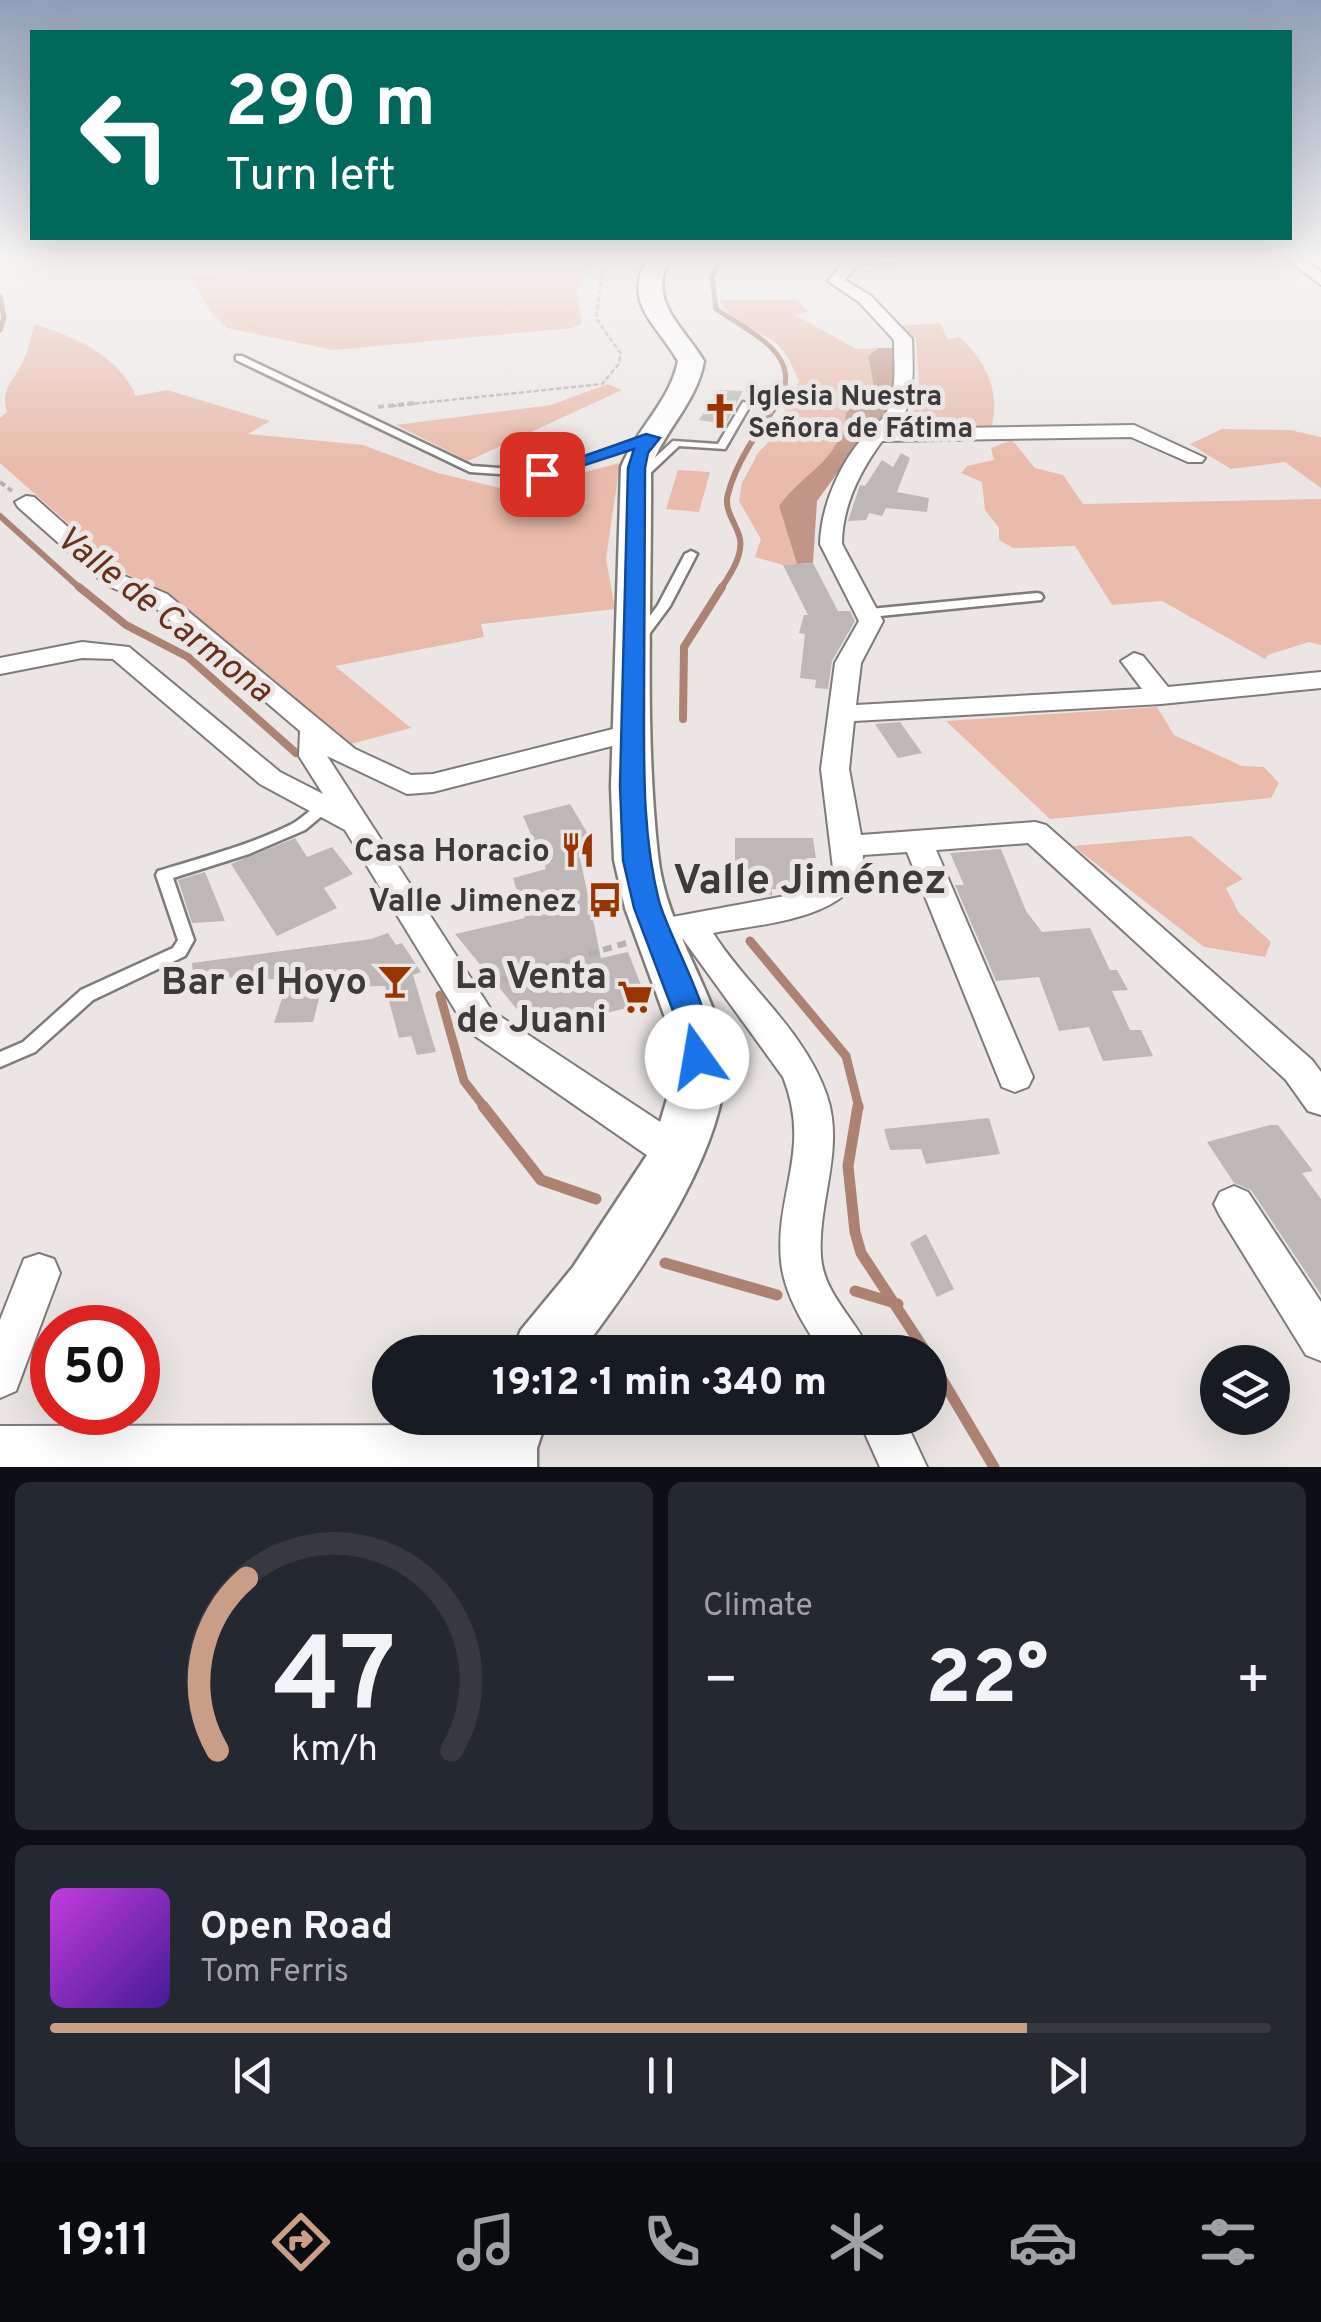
<!DOCTYPE html>
<html lang="en">
<head>
<meta charset="utf-8">
<style>
  :root { --surface:#171b24; --page:#242831; --text:#f1f3f6; --muted:#9ea1a6; --line:#363941; --accent:#c99e87 }
  body { margin:0; font-family:Overpass,sans-serif; background:var(--page); color:var(--text); height:100vh; display:flex; flex-direction:column; font-size:38px; white-space:nowrap }
  * { box-sizing:border-box; margin:0 }
  p { font-size:32px; color:var(--muted) }
  .icon { flex:none; width:55px; height:55px; fill:none; stroke:currentColor; stroke-width:2; stroke-linecap:round; stroke-linejoin:round }
  .map { position:relative; height:1467px; overflow:hidden }
  .drawer { display:flex; flex-direction:column; gap:15px; padding:15px; background:#0d0f14; flex:1 }
  .drawer>* { flex:none }
  .hud { position:absolute; left:30px; top:30px; width:1262px; height:210px; border-radius:0px; box-shadow:0 10px 40px #0002; background:#00695c; color:#fff; overflow:hidden }
  .controls { position:absolute; left:1200px; top:1345px; display:grid; gap:20px }
  .controls a { display:grid; place-items:center; width:90px; height:90px; border-radius:50%; background:var(--surface); box-shadow:0 10px 40px #0002; font-size:50px }
  .speed { position:absolute; left:30px; top:1305px; display:flex; gap:20px; font-size:50px; font-weight:700; text-align:center }
  .speed>* { display:grid; place-content:center; width:130px; height:130px; border-radius:50%; background:var(--surface); box-shadow:0 10px 40px #0002; line-height:1 }
  .speed .limit { border:15px solid #d22; background:#fff; color:#111 }
  .pin { position:absolute; display:grid; place-items:center; width:85px; height:85px; color:#fff; margin:-42px; border-radius:20px; box-shadow:0 5px 15px #0006 }
  .me { position:absolute; width:110px; margin:-55px; rotate:347deg; stroke-linejoin:round; filter:drop-shadow(0 0 8px #0008) }
  .turn { display:flex; align-items:center; gap:35px; height:210px; padding:0 30px; font-size:45px }
  .turn .icon { width:130px; height:130px; stroke-width:2.5 }
  .turn b { display:block; font-size:70px; line-height:85px }
  .big { font-size:75px; font-weight:800; line-height:1.1 }
  .drawer .card { flex:1; display:flex; flex-direction:column; justify-content:center; gap:15px; min-width:0; padding:0 35px; border-radius:15px; background:var(--page) }
  .drawer .dial { align-items:center; gap:0 }
  .dial svg { height:260px; overflow:visible; fill:none; stroke:var(--line); stroke-width:7; stroke-linecap:round; text-anchor:middle }
  .dial text { fill:var(--text); stroke:none }
  .song { display:flex; align-items:center; gap:30px }
  .cover { width:120px; height:120px; border-radius:15px; background:linear-gradient(135deg,hsl(290 70% 55%),hsl(260 70% 35%)) }
  .played { height:10px; border-radius:5px; background:linear-gradient(90deg,var(--accent) 80%,var(--line) 80%) }
  .keys { display:flex; justify-content:space-around; direction:ltr }
  .heat { display:flex; justify-content:space-between; align-items:center; font-size:55px; direction:ltr }
  .drawer .tiles { flex:1; display:grid; gap:15px; grid-template-columns:1fr 1fr }
  .card:last-child { grid-column:span 2 }
  .trip { position:absolute; left:372px; top:1335px; width:575px; height:100px; border-radius:50px; background:var(--surface); box-shadow:0 10px 40px #0002; font-weight:800; line-height:100px; text-align:center }
  .dock { display:flex; height:160px; justify-content:space-around; align-items:center; background:#090b0e; color:var(--muted) }
  .dock .icon { width:70px; height:70px }
  .dock .current { color:var(--accent) }
  .dock b { font-size:45px; color:var(--text) }
  .map>svg:first-child { display:block }
</style>
</head>
<body>
<div class="map">
<svg width="1321" height="1467" viewBox="0 0 1321 1467">
  <rect width="100%" height="100%" fill="#ebe6e4"/>
  <g fill="#e8bbab">
    <path d="M 309,257 L 404,257 L 410,264 L 424,267 L 536,257 L 591,257 L 577,294 L 582,324 L 572,328 L 333,350 L 227,328 L 209,310 L 191,276 L 249,273 L 259,264 Z"/>
    <path d="M 720,300 L 797,300 L 809,312 L 795,315 L 856,349 L 879,348 L 868,357 L 874,387 L 846,413 C 840,462 805,470 779,506 L 797,564 L 783,565 L 755,557 L 761,539 L 739,501 L 742,483 L 758,453 L 772,438 L 799,381 C 793,369 789,355 778,345 C 758,328 732,326 720,300 Z"/>
    <path d="M 940,323 L 948,339 L 960,337 C 986,361 1000,391 992,426 L 902,427 L 920,401 L 916,338 L 899,326 Z"/>
    <path d="M 35,324 C 77,338 118,355 136,396 L 167,390 L 270,421 L 248,434 L 363,445 L 438,473 L 504,489 L 534,485 L 620,463 L 606,559 L 615,609 L 481,624 L 484,637 L 335,666 L 411,728 L 347,745 L 174,597 L 123,572 L 0,463 L 0,418 L 7,412 C 0,390 12,383 22,364 C 28,352 30,337 35,324 Z"/>
    <path d="M 608,384 L 622,390 L 468,461 L 396,425 L 551,405 Z"/>
    <path d="M 1222,429 L 1290,430 L 1321,437 L 1321,488 L 1285,462 L 1231,469 L 1190,444 Z"/>
    <path d="M 1012,440 L 1035,468 L 1063,475 L 1083,504 L 1321,499 L 1321,645 L 1309,642 L 1268,655 L 1265,659 L 1162,601 L 1112,605 L 1075,546 L 1013,548 L 999,540 L 999,528 L 985,510 L 982,482 L 961,473 L 967,466 L 994,460 L 991,448 Z"/>
    <path d="M 678,470 L 710,472 L 699,512 L 666,509 Z"/>
    <path d="M 1157,707 L 1174,735 L 1242,766 L 1264,767 L 1279,783 L 1271,798 L 1050,819 L 946,721 Z"/>
    <path d="M 1191,836 L 1243,879 L 1226,888 L 1239,913 L 1271,942 L 1265,957 L 1204,947 L 1073,846 Z"/>
  </g>
  <path fill="#c19686" d="M 879,348 L 893,348 L 897,389 L 884,421 L 863,438 L 817,501 L 813,563 L 797,564 L 779,506 C 805,470 840,462 846,413 L 874,387 L 868,356 Z"/>
  <g fill="none" stroke-linecap="round" stroke-linejoin="round">
    <g stroke="#ac8373" stroke-width="5">
      <path d="M 722,257 L 712,277 L 716,309 C 751,333 809,357 776,406"/>
      <path d="M 0,296 L 4,318 L 0,330"/>
    </g>
    <g stroke="#ac8373" stroke-width="6">
      <path d="M 0,516 L 82,590"/>
      <path d="M 720,590 C 729,576 743,557 740,539 C 737,524 723,510 728,494 C 736,462 759,430 778,403"/>
    </g>
    <g stroke="#ac8373" stroke-width="8">
      <path d="M 79,587 L 126,625 L 188,657 L 296,753"/>
      <path d="M 683,719 L 684,647 L 722,587"/>
    </g>
    <g stroke="#ac8373" stroke-width="9">
      <path d="M 750,941 L 846,1056 L 859,1108"/>
      <path d="M 440,995 L 464,1081 L 485,1108"/>
    </g>
    <g stroke="#ac8373" stroke-width="11">
      <path d="M 483,1106 L 541,1180 L 596,1199"/>
      <path d="M 858,1106 L 848,1166 L 855,1232 L 861,1253 L 926,1352"/>
      <path d="M 665,1263 L 777,1295"/>
      <path d="M 855,1291 L 898,1304"/>
      <path d="M 930,1359 L 994,1467"/>
    </g>
  </g>
  <g fill="#bdb8b6">
    <path d="M 720,390 L 743,391 L 726,424 L 699,420 Z"/>
    <path d="M 901,453 L 910,458 L 897,492 L 929,498 L 927,512 L 886,508 L 882,516 L 869,513 L 866,520 L 848,521 L 860,485 L 865,486 L 882,460 L 893,467 Z"/>
    <path d="M 813,563 L 838,611 L 850,611 L 855,621 L 832,661 L 828,689 L 815,688 L 816,680 L 800,678 L 805,634 L 799,633 L 804,615 L 808,615 L 783,565 Z"/>
    <path d="M 900,722 L 922,753 L 898,758 L 875,724 Z"/>
    <path d="M 570,804 L 591,839 L 582,842 L 591,853 L 580,858 L 601,958 L 628,952 L 648,1003 L 534,1030 L 455,934 L 525,918 L 513,878 L 546,869 L 523,816 Z"/>
    <path d="M 295,838 L 307,857 L 332,847 L 353,874 L 324,888 L 337,908 L 277,936 L 231,864 Z"/>
    <path d="M 735,838 L 813,838 L 816,858 L 811,858 L 812,881 L 800,881 L 801,886 L 791,889 L 772,889 L 772,895 L 750,896 L 743,863 L 735,863 Z"/>
    <path d="M 1001,849 L 1026,911 L 1042,932 L 1090,928 L 1110,970 L 1117,970 L 1128,990 L 1112,991 L 1130,1030 L 1141,1030 L 1153,1056 L 1103,1061 L 1089,1027 L 1059,1031 L 1039,977 L 996,981 L 955,885 L 964,885 L 950,853 Z"/>
    <path d="M 205,872 L 225,921 L 192,923 L 178,880 Z"/>
    <path d="M 388,933 L 396,945 L 402,943 L 421,972 L 413,975 L 436,1052 L 417,1055 L 411,1036 L 399,1038 L 385,986 L 322,987 L 313,1022 L 274,1023 L 288,980 L 193,976 L 192,963 L 371,939 Z"/>
    <path d="M 989,1118 L 1000,1154 L 926,1164 L 921,1149 L 890,1150 L 884,1129 Z"/>
    <path d="M 1270,1125 L 1278,1125 L 1313,1171 L 1302,1173 L 1321,1199 L 1321,1295 L 1251,1190 L 1234,1183 L 1207,1142 Z"/>
    <path d="M 926,1234 L 954,1289 L 937,1297 L 910,1243 Z"/>
  </g>
  <g fill="none" stroke-linecap="round" stroke-linejoin="round">
    <defs>
      <g id="service">
        <path d="M 236,356 L 242,356 L 472,466 L 542,471 L 647,436 L 656,438 L 543,477 L 470,472 L 236,360 Z"/>
        <path d="M 743,402 L 751,404 L 725,449 L 679,446 L 644,479 L 636,479 L 636,475 L 673,441 L 718,444 Z"/>
        <path d="M 691,551 L 697,554 L 670,606 L 644,641 L 636,641 L 634,638 L 658,605 L 685,554 Z"/>
        <path d="M 1037,593 L 1041,594 L 1043,597 L 1041,600 L 870,617 L 864,613 L 870,609 Z"/>
        <path d="M 324,802 L 329,804 L 331,807 L 329,810 L 305,830 L 249,854 L 173,878 L 194,940 L 185,956 L 93,1000 L 35,1052 L 0,1067 L 0,1052 L 23,1042 L 81,990 L 173,948 L 178,940 L 156,875 L 158,871 C 203,857 250,845 292,824 C 303,818 312,807 324,802 Z"/>
      </g>
      <g id="minor">
        <path d="M 848,257 L 907,257 L 899,262 L 858,264 L 845,280 L 871,296 L 912,339 C 913,372 916,401 896,429 L 1134,425 L 1205,458 L 1202,462 L 1188,462 L 1131,437 L 882,441 C 860,471 842,506 842,544 L 883,621 L 861,663 L 856,705 L 1142,689 L 1121,661 L 1134,653 L 1143,656 L 1168,687 L 1321,672 L 1321,688 L 1161,704 L 854,721 L 849,769 L 861,835 L 1035,822 L 1046,825 L 1312,1060 L 1321,1072 L 1321,1115 L 1308,1111 L 1286,1080 L 1028,843 L 936,850 L 1033,1077 L 1028,1087 L 1015,1092 L 1002,1087 L 907,852 L 863,855 C 864,919 759,924 713,933 C 749,989 805,1031 827,1096 C 845,1150 817,1203 821,1257 C 824,1295 856,1319 870,1352 L 822,1352 C 804,1326 784,1294 781,1261 C 775,1192 812,1150 783,1077 L 683,939 L 656,944 L 644,940 L 640,932 L 644,924 L 656,920 L 796,894 L 813,887 L 833,868 L 821,769 L 835,663 L 859,621 L 820,544 C 821,505 841,460 868,432 C 876,424 884,420 888,409 C 897,388 894,363 894,340 L 859,302 L 828,281 Z"/>
        <path d="M 1284,257 L 1300,257 L 1321,272 L 1321,285 Z"/>
        <path d="M 26,496 L 34,497 L 122,575 L 167,594 L 355,749 L 411,775 L 433,774 L 633,724 L 643,726 L 647,732 L 643,738 L 433,792 L 407,794 L 327,756 L 492,1011 L 692,1143 L 697,1155 L 692,1167 L 678,1171 L 664,1167 L 468,1031 L 345,830 L 260,784 L 113,659 L 82,658 L 0,674 L 0,658 L 82,642 L 129,647 L 280,772 L 323,794 L 299,756 L 300,731 L 151,604 L 106,585 L 18,507 L 15,502 Z"/>
        <path d="M 1234,1186 L 1248,1192 L 1321,1302 L 1321,1361 L 1306,1355 L 1220,1216 L 1214,1204 L 1220,1192 Z"/>
        <path d="M 39,1254 L 54,1259 L 60,1273 L 16,1391 L 0,1398 L 0,1320 L 24,1259 Z"/>
        <path d="M 858,1418 L 904,1418 L 927,1467 L 880,1467 Z"/>
        <path d="M 504,1425 L 520,1432 L 527,1448 L 520,1464 L 514,1467 L 0,1467 L 0,1426 Z"/>
      </g>
      <g id="secondary">
        <path d="M 649,257 L 671,257 C 645,299 683,326 704,361 C 697,402 665,429 651,467 C 652,595 644,727 658,855 C 664,915 700,970 720,1027 C 752,1121 636,1279 581,1352 L 512,1352 L 521,1330 L 573,1267 L 653,1146 L 672,1082 L 670,1031 L 625,908 L 614,860 L 611,787 L 621,467 C 636,429 670,402 678,361 C 657,324 620,301 649,257 Z"/>
        <path d="M 481,1418 L 547,1418 L 537,1448 L 537,1467 L 469,1467 L 471,1448 Z"/>
      </g>
    </defs>
    <use href="#service" stroke="#7f7b79" stroke-width="5"/>
    <use href="#minor" stroke="#7f7b79" stroke-width="4"/>
    <use href="#secondary" stroke="#7f7b79" stroke-width="5"/>
    <g stroke="#b5b1af" stroke-width="2.5" stroke-dasharray="5 2.5" stroke-linecap="butt">
      <path d="M 423,257 L 438,262 L 504,257"/>
      <path d="M 392,406 L 602,384 L 618,365 L 621,354 L 596,318 L 604,257"/>
    </g>
    <g stroke="#b5b1af" stroke-width="4" stroke-dasharray="6 4" stroke-linecap="butt">
      <path d="M 378,407 L 416,403"/>
      <path d="M 0,482 L 12,491"/>
    </g>
    <path stroke="#b5b1af" stroke-width="6" stroke-dasharray="9 6" stroke-linecap="butt" d="M 488,984 L 626,943"/>
    <use href="#service" fill="#fff" fill-rule="evenodd"/>
    <use href="#minor" fill="#fff" fill-rule="evenodd"/>
    <use href="#secondary" fill="#fff" fill-rule="evenodd"/>
  </g>
  <linearGradient id="sky" x2="0" y2="1"><stop stop-color="#90a0b9"/><stop offset="0.56" stop-color="#f6f4f3"/><stop offset="1" stop-color="#f6f4f3" stop-opacity="0"/></linearGradient>
  <rect width="1321" height="462" fill="url(#sky)"/>
  <path fill="#1a73e8" stroke="#114b97" stroke-width="2.5" d="M 646,434 L 660,438 L 648,453 L 645,468 C 645,544 645,620 644,696 C 644,765 642,834 659,901 C 669,939 725,1031 708,1065 L 697,1069 L 687,1065 L 681,1032 L 634,908 L 623,860 L 620,786 L 628,468 L 634,449 L 542,479 L 534,474 Z"/>
  <defs>
    <symbol id="church-bare" viewBox="-9 -9 18 18"><path d="M-1.2-6h2.4v3.5h3.3v2.4h-3.3V6h-2.4V-.1h-3.3v-2.4h3.3Z" fill="#993500" stroke="#ebe6e4" stroke-width="2.5" paint-order="stroke"/></symbol>
    <symbol id="restaurant-bare" viewBox="-9 -9 18 18"><path d="M-5-6h1v4h1v-4h1v4h1v-4h1v5L-1.5 .5V6h-2V.5L-5-1ZM5-6V6H3V1.5H1.5Q1.5-4 5-6Z" fill="#993500" stroke="#ebe6e4" stroke-width="2.5" paint-order="stroke"/></symbol>
    <symbol id="bus-bare" viewBox="-9 -9 18 18"><path d="M-5-6H5V4H4V6H2V4H-2V6H-4V4H-5ZM-3.5-4V0h7V-4ZM-3.5 1.2v1.5H-2V1.2ZM2 1.2v1.5H3.5V1.2Z" fill="#993500" stroke="#ebe6e4" stroke-width="2.5" paint-order="stroke"/></symbol>
    <symbol id="bar-bare" viewBox="-9 -9 18 18"><path d="M-6-5H6L.8 .8V4.5H3.5V6h-7V4.5H-.8V.8Z" fill="#993500" stroke="#ebe6e4" stroke-width="2.5" paint-order="stroke"/></symbol>
    <symbol id="supermarket-bare" viewBox="-9 -9 18 18"><path d="M-6-5.5h2.5l.6 2H6L4.5 2H-2.5L-4.4-4H-6ZM-1.5 3.2a1.3 1.3 0 1 0 .1 0ZM3 3.2a1.3 1.3 0 1 0 .1 0Z" fill="#993500" stroke="#ebe6e4" stroke-width="2.5" paint-order="stroke"/></symbol>
  </defs>
  <g fill-rule="evenodd">
    <use href="#church-bare" x="695" y="386" width="50" height="50"/>
    <use href="#restaurant-bare" x="553" y="825" width="50" height="50"/>
    <use href="#bus-bare" x="580" y="875" width="50" height="50"/>
    <use href="#bar-bare" x="370" y="956" width="50" height="50"/>
    <use href="#supermarket-bare" x="610" y="972" width="50" height="50"/>
  </g>
  <g text-anchor="middle" stroke-width="10" stroke-linejoin="round" paint-order="stroke">
    <g font-size="28" font-weight="bold" fill="#3d3b3a" stroke="#ebe6e4" text-anchor="start">
      <text x="748" y="405">Iglesia Nuestra<tspan x="748" dy="32">Señora de Fátima</tspan></text>
    </g>
    <g font-size="32" font-weight="bold" fill="#3d3b3a" stroke="#ebe6e4" text-anchor="end">
      <text x="550" y="861">Casa Horacio</text>
      <text x="577" y="911">Valle Jimenez</text>
    </g>
    <g font-size="35" font-style="italic" fill="#68301a" stroke="#ebe6e4">
      <text transform="translate(165 613) rotate(38)" y="12">Valle de Carmona</text>
    </g>
    <g font-size="38" font-weight="bold" fill="#3d3b3a" stroke="#ebe6e4" text-anchor="end">
      <text x="607" y="988">La Venta<tspan x="607" dy="44">de Juani</tspan></text>
      <text x="367" y="994">Bar el Hoyo</text>
    </g>
    <g font-size="42" font-weight="bold" fill="#3d3b3a" stroke="#ebe6e4">
      <text x="810" y="893">Valle Jiménez</text>
    </g>
  </g>
</svg>
<div class="controls">
<a><svg class="icon" aria-label="layers" viewBox="0 0 24 24"><path d="M12 4l9 5-9 5-9-5zM3 14l9 5 9-5"/></svg></a>
</div>
<div class="speed"><div class="limit">50</div></div>
<div class="pin" style="left:542px;top:474px;background:#d93025"><svg class="icon" aria-label="arrive" viewBox="0 0 24 24"><path d="M6 21V4h12l-3 4 3 4H6"/></svg></div>
<svg class="me" style="left:697px;top:1057px" viewBox="-20 -20 40 40"><circle r="19" fill="#fff"/><path d="M0-13L10 11 0 6-10 11z" fill="#1a73e8"/></svg>
<div class="trip">19:12 · 1 min · 340 m</div>
<div class="hud">
<div class="turn"><svg class="icon" aria-label="left" viewBox="0 0 24 24"><path d="M17 20v-9H6M10 6l-5 5 5 5"/></svg><div><b>290 m</b>Turn left</div></div>
</div>
</div>
<section class="drawer">
<div class="tiles">
<div class="card dial"><svg viewBox="0 0 100 80">
<path d="M14 69A42 42 0 1 1 86 69"/>
<path d="M14 69A42 42 0 0 1 23 16" stroke="#c99e87"/>
<text x="50" y="56" font-size="32" font-weight="700">47</text>
<text x="50" y="72" font-size="11">km/h</text>
</svg></div>
<div class="card"><p>Climate</p>
<div class="heat"><a>−</a><b class="big">22°</b><a>+</a></div>
</div>
<div class="card">
<div class="song"><i class="cover"></i><div><b>Open Road</b><p>Tom Ferris</p></div></div>
<div class="played"></div>
<div class="keys"><svg class="icon" aria-label="previous" viewBox="0 0 24 24"><path d="M18 5L8 12l10 7zM5 5v14"/></svg><svg class="icon" aria-label="pause" viewBox="0 0 24 24"><path d="M8 5v14M16 5v14"/></svg><svg class="icon" aria-label="next" viewBox="0 0 24 24"><path d="M6 5l10 7-10 7zM19 5v14"/></svg></div>
</div>
</div>
</section>
<nav class="dock">
<b>19:11</b>
<svg class="icon current" aria-label="directions" viewBox="0 0 24 24"><path d="M12 3l9 9-9 9-9-9zM9 14v-3h6M13 9l2 2-2 2"/></svg>
<svg class="icon" aria-label="music" viewBox="0 0 24 24"><path d="M9 18V5l10-2v13"/><circle cx="6" cy="18" r="3"/><circle cx="16" cy="16" r="3"/></svg>
<svg class="icon" aria-label="phone" viewBox="0 0 24 24"><path d="M5 4h4l2 5-3 2q2 4 5 5l2-3 5 2v4C11 20 4 13 5 4z"/></svg>
<svg class="icon" aria-label="climate" viewBox="0 0 24 24"><path d="M12 3v18M4 7l16 10M4 17L20 7"/></svg>
<svg class="icon" aria-label="car" viewBox="0 0 24 24"><path d="M5 17H2v-5l4-1 3-4h7l3 4 3 1v5h-3M9 17h6M6 11h13"/><circle cx="7" cy="17" r="2"/><circle cx="17" cy="17" r="2"/></svg>
<svg class="icon" aria-label="filters" viewBox="0 0 24 24"><path d="M4 7h16M4 17h16"/><circle cx="9" cy="7" r="2"/><circle cx="15" cy="17" r="2"/></svg>
</nav>
</body>
</html>
